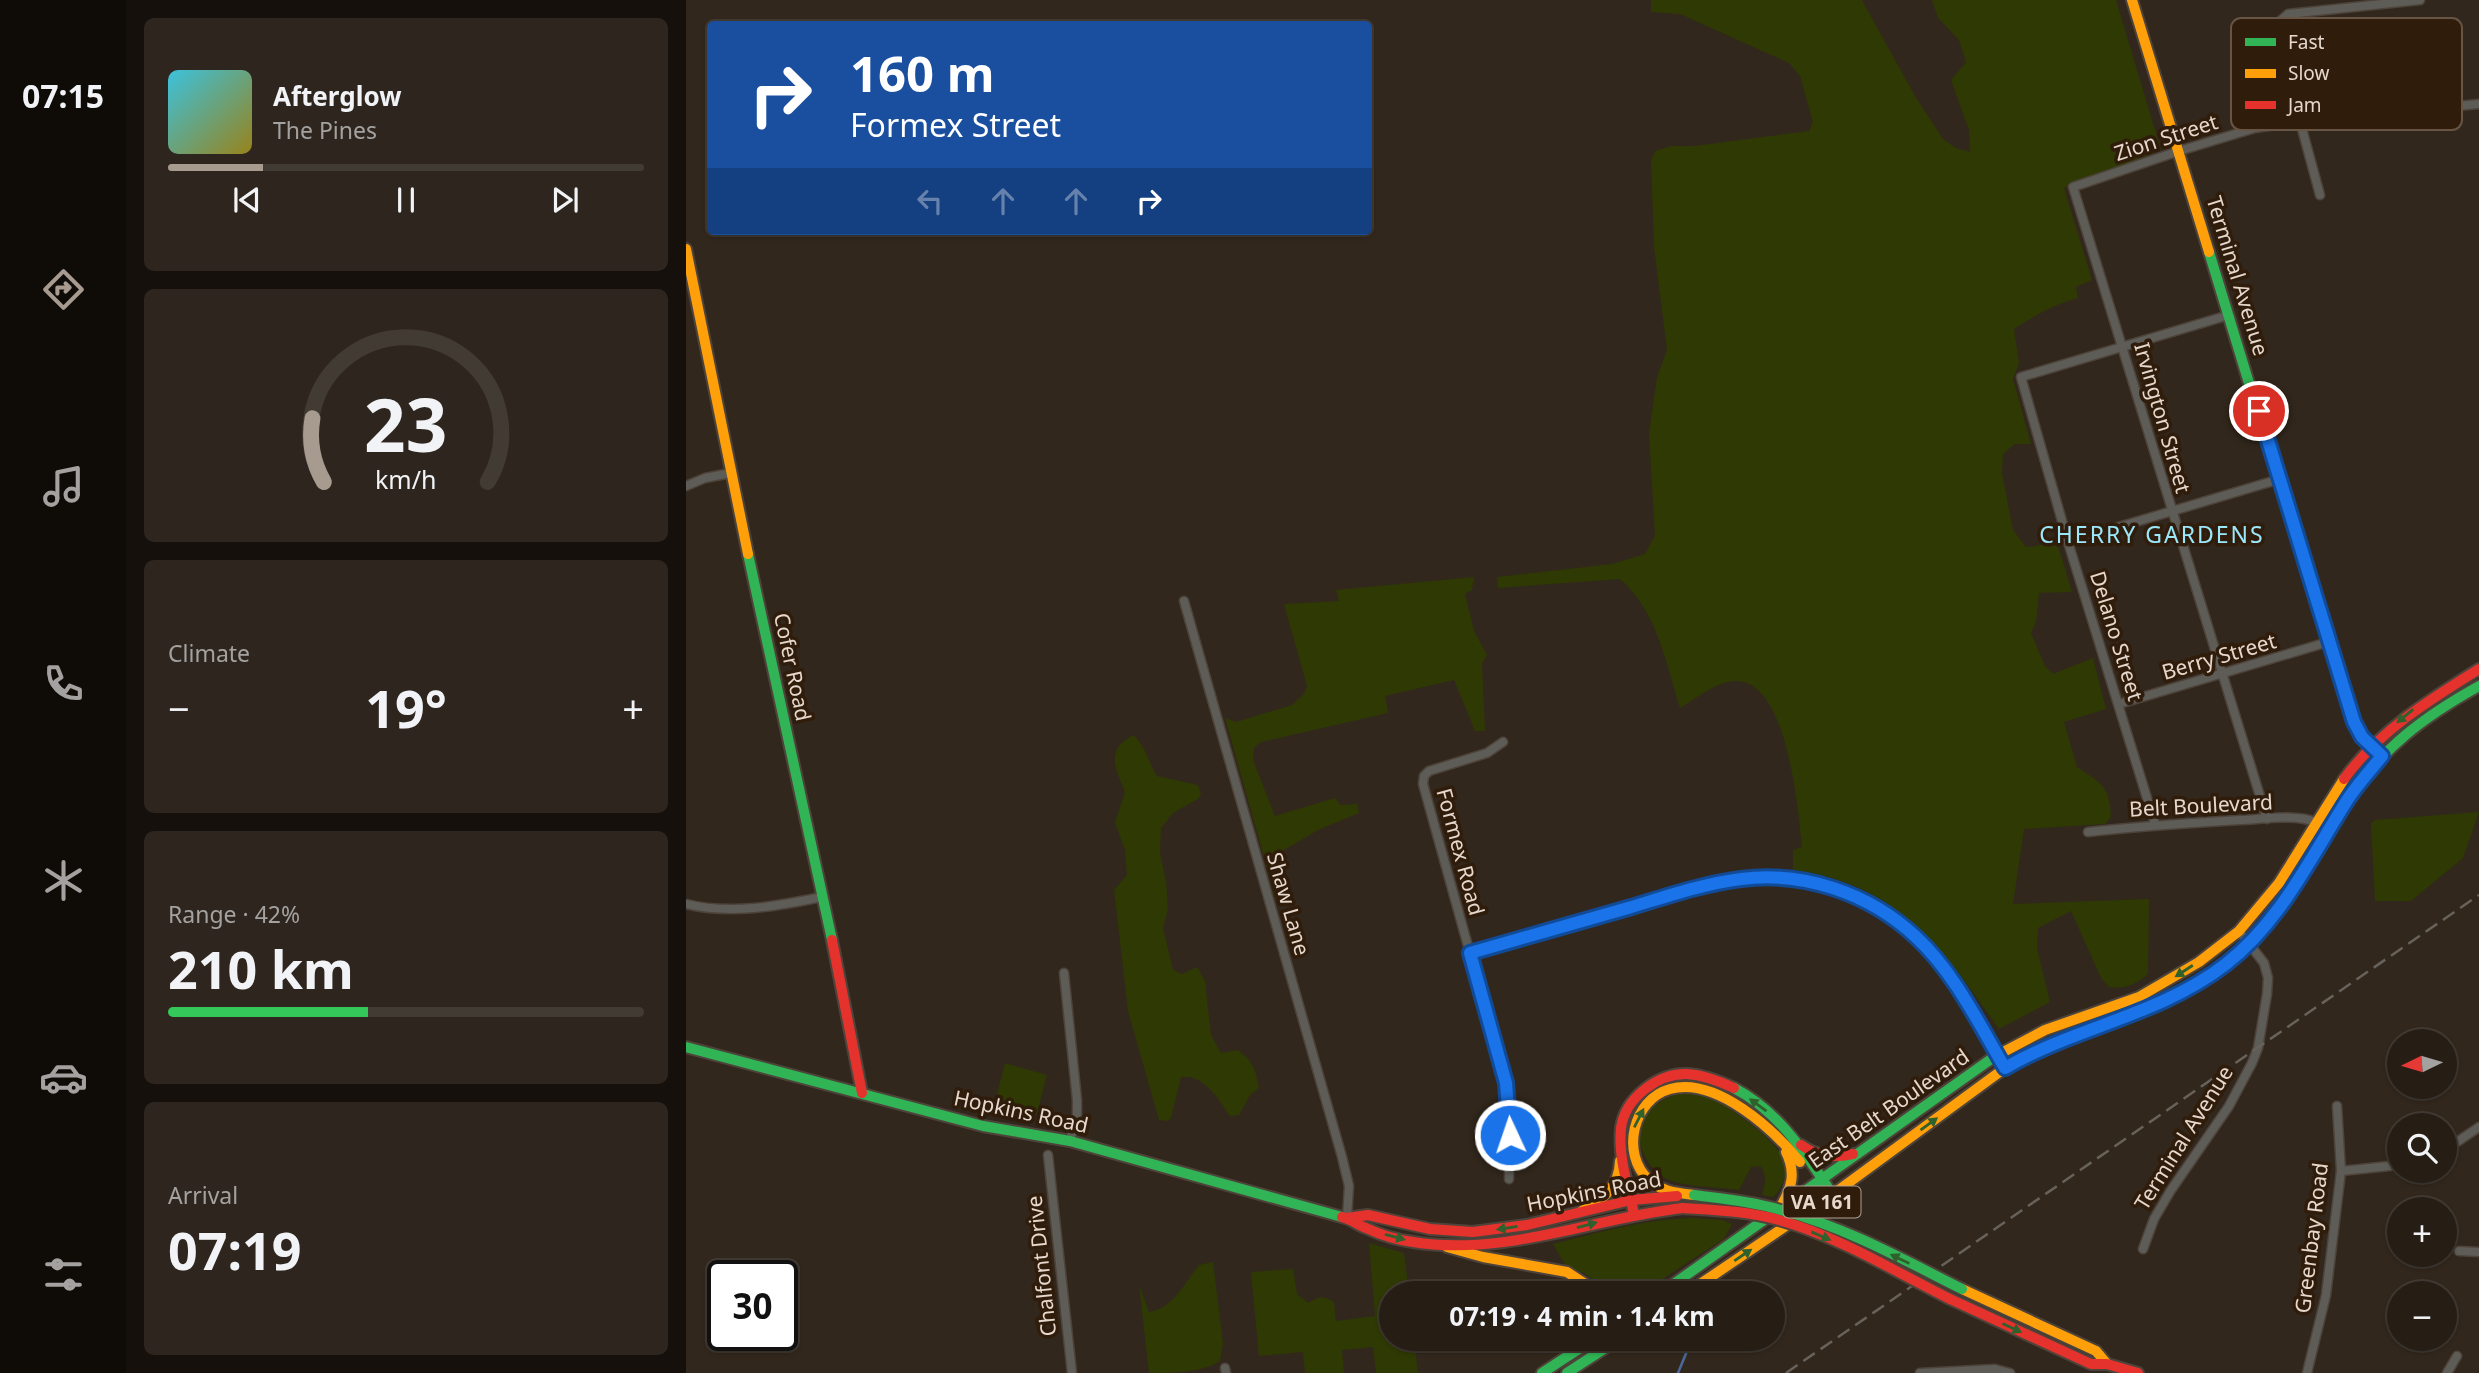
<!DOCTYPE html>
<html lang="en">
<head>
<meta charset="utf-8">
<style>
  :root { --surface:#261d15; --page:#2e261e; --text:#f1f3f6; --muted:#a4a2a0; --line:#423b34; --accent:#a79a8f }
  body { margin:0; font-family:"Noto Sans",sans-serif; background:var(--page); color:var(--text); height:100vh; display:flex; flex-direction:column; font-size:26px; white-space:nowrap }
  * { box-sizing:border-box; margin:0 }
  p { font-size:23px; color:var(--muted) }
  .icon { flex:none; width:38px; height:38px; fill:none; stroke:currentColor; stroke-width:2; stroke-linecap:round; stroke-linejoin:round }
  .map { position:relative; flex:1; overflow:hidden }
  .side { display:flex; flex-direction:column; gap:18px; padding:18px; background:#15100c; width:560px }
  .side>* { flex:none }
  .guide { position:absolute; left:21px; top:21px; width:665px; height:214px; border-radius:7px; box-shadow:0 2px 5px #0004,0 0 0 2px var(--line); background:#1a4fa0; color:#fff; overflow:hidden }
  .needle { width:46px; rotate:265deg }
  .buttons { position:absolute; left:1701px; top:1029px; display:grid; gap:14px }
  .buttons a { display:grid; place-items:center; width:70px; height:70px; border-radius:50%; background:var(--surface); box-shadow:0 2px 5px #0004,0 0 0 2px var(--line); font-size:35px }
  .speed { position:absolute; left:21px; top:1260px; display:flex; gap:14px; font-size:35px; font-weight:700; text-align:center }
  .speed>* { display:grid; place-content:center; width:91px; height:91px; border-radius:50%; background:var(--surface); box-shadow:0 2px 5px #0004,0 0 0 2px var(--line); line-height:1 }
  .speed .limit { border:4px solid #111; border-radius:10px; background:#fff; color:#111 }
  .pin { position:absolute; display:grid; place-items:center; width:60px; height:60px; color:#fff; margin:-30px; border:4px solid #fff; border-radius:50%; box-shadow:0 2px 7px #0007 }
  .me { position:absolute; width:77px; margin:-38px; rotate:357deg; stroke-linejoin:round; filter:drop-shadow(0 0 5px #0008) }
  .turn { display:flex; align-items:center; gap:24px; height:147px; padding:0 28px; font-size:32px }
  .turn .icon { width:91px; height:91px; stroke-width:2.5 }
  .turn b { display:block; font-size:49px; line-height:60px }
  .lanes { display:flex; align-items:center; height:66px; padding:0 28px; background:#0003; justify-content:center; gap:35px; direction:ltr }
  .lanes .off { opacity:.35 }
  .big { font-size:52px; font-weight:700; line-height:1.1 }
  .side .tile { flex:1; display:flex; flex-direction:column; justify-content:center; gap:10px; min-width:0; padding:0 24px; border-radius:10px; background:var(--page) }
  .side .dial { align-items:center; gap:0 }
  .dial svg { height:182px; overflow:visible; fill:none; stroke:var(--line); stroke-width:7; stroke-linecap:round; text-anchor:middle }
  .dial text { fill:var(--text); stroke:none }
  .song { display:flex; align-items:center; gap:21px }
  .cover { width:84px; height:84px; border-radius:10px; background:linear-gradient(135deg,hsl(190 70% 55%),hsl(50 70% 35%)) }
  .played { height:7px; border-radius:4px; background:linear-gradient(90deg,var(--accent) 20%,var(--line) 20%) }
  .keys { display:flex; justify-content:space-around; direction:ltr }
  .heat { display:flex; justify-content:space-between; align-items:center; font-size:38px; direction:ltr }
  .charge { height:10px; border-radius:5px; background:linear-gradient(90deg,#34c759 42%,var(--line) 0) }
  .trip { position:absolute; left:693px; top:1281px; width:406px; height:70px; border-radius:35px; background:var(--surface); box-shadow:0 2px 5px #0004,0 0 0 2px var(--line); font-weight:700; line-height:70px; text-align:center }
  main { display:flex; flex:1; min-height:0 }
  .tab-bar { display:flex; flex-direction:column; width:126px; justify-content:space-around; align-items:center; background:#0f0c08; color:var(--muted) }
  .tab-bar .icon { width:49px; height:49px }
  .tab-bar .active { color:var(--accent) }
  .tab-bar b { font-size:32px; color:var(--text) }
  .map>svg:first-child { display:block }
</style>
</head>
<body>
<main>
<nav class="tab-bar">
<b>07:15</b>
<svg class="icon active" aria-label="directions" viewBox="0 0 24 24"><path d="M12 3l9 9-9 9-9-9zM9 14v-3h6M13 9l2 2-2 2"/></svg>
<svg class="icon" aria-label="music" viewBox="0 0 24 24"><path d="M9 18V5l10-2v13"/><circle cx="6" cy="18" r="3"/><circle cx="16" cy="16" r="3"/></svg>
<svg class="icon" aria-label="phone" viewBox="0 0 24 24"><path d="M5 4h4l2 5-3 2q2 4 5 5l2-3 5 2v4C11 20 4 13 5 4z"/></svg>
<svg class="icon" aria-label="climate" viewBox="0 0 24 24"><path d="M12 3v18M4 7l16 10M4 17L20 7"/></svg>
<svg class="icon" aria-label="car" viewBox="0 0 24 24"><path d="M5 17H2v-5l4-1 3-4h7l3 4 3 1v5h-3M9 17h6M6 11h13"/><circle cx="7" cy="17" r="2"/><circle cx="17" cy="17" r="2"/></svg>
<svg class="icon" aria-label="filters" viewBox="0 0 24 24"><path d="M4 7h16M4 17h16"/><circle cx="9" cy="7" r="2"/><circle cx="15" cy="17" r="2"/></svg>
</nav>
<section class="side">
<div class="tile">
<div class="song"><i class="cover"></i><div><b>Afterglow</b><p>The Pines</p></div></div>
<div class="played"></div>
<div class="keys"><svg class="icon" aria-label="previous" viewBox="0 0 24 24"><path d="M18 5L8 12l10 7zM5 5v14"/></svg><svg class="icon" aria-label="pause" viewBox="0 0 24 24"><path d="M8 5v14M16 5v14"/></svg><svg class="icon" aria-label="next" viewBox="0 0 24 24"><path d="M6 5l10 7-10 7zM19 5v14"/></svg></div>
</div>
<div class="tile dial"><svg viewBox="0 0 100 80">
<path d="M14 69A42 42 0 1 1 86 69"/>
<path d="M14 69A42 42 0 0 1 9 41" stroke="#a79a8f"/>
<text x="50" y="56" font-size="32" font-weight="700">23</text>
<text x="50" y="72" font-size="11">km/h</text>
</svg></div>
<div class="tile"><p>Climate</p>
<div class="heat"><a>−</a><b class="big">19°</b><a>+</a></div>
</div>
<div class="tile"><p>Range · 42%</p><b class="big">210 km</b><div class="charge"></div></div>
<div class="tile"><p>Arrival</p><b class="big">07:19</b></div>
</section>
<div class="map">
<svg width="1793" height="1373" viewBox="0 0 1793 1373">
  <rect width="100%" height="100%" fill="#32271c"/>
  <g fill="#2e3904">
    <path d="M 965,0 L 1176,0 L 1229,96 L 1257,139 L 1270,148 L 1284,152 L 1283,130 L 1265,80 L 1280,62 L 1273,40 L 1252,18 L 1246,0 L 1430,0 L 1475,150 L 1378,188 L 1406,280 L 1390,287 L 1392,298 C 1369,304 1348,316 1328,329 L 1333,363 L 1327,379 L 1345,444 L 1329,444 L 1317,454 L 1316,473 L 1327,530 L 1340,547 L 1351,546 L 1370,539 L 1386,592 L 1353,593 L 1350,622 L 1345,633 L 1359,666 L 1367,674 L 1407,658 L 1420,709 L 1378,722 L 1391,767 C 1415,783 1424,786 1425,817 L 1419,824 L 1338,829 L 1327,904 L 1463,899 L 1462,974 C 1450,985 1438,989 1423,987 L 1415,978 L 1385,911 L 1352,928 L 1351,948 L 1364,1002 L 1313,1029 C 1256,948 1213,884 1107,870 L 1107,850 L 1116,847 C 1112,810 1102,684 1052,681 C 1032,680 1011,698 994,708 C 980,663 971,611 934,579 L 812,588 L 811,577 L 926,564 L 959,554 L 969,535 L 963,434 L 971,377 L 981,350 L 968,247 L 965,160 L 969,151 L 985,146 L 1008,146 L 1123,131 L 1127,122 L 1114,76 L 1103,63 L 994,14 L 965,12 Z"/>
    <path d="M 788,577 L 786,590 L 779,594 L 788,631 L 801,655 L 796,664 L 799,731 L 789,731 L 768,680 L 699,696 L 702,713 L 575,742 L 568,748 L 567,760 L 589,816 L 649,798 L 654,805 L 671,804 L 673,813 L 632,830 L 598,850 L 589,866 L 598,896 L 590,900 L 539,718 L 550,722 L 606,705 L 618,694 L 621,686 L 598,604 L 653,601 L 650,590 Z"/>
    <path d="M 447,735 C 460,746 462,762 471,776 L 512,785 L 515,794 L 512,799 L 487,813 L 475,828 L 474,853 L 480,882 L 482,909 L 477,928 L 487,970 L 496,974 L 511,967 L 519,981 L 525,1035 L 535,1053 L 551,1050 C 568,1061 569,1069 573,1088 L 564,1095 L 553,1115 L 544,1116 C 533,1099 517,1074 495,1077 L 485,1118 L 481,1121 L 473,1120 L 442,1011 L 428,890 L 441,875 L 439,850 L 429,823 L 439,792 C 429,767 419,751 447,735 Z"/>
    <path d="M 1793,812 L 1777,858 L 1725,901 L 1689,901 L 1685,824 L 1689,820 Z"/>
    <path d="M 319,1063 L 361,1075 L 351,1113 L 309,1102 Z"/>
    <path d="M 995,1093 C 1002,1093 1010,1093 1017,1095 C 1037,1101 1088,1138 1097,1158 C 1103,1170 1097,1189 1087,1197 L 1076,1195 C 1079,1184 1082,1175 1074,1166 L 1065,1167 L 1053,1190 C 1033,1187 999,1187 983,1180 C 959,1169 942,1134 962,1112 C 970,1102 983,1097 995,1093 Z"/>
    <path d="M 1008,1218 L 1036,1220 L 1046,1224 L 1038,1239 L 955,1293 L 925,1293 L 898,1273 L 880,1266 L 867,1244 C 914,1232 959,1219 1008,1218 Z"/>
    <path d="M 683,1243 L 718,1253 L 723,1293 L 705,1293 L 705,1339 L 728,1339 L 732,1373 L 690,1373 L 687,1347 L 656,1350 L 658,1373 L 619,1373 L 617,1352 L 573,1356 L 565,1272 L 607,1269 L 611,1294 L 622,1303 C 633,1297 637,1295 648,1302 L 650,1321 L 689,1316 Z"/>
    <path d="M 527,1262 L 537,1343 L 534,1361 C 516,1373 485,1373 463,1373 L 453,1285 L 463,1312 C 487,1309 499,1282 513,1265 Z"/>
  </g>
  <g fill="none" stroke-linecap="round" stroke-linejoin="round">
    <g stroke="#4b699d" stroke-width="2.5">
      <path d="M 1054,1293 L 1057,1281"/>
      <path d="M 992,1373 L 1006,1339"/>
    </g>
    <defs>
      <g id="street">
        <path d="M 1634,195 L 1591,37 L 1592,23 L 1602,14 L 1734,0"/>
        <path d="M 0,486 L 19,478 L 45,473"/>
        <path d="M 1382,542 L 1594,479"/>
        <path d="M 498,601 L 656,1157 L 663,1186 L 661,1218"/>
        <path d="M 1433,704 L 1642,642"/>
        <path d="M 817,742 L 801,753 L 743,771 L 738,776 L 737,784 L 820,1083 L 824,1117 L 823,1179"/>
        <path d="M 1581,819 L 1387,187 L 1493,151 L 1569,128 L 1614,121 L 1793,104"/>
        <path d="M 1469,824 L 1382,542 L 1335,377 L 1543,315"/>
        <path d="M 1402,832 C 1453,826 1503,823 1554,820 C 1578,819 1608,814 1630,822"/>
        <path d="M 0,904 C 44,915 92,906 136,897"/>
        <path d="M 784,953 L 1039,882 C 1120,868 1203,896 1254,963 C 1278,996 1298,1033 1319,1068"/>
        <path d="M 378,973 L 391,1100 L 391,1114 L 384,1141"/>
        <path d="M 1759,1147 L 1771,1142 L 1793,1127"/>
        <path d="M 362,1155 L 386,1373"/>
        <path d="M 1655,1171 L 1713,1165"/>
        <path d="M 1457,1249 L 1468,1219 L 1485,1190 L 1543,1106 L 1566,1063 L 1572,1048 L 1581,994 L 1582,978 L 1578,963 L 1553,931"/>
        <path d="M 1773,1251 L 1793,1252"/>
        <path d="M 539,1368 L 540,1373"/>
        <path d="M 1234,1373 L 1309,1369 L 1324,1373"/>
        <path d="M 1621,1373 L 1640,1295 L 1655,1171 L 1651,1106"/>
        <path d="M 1761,1373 L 1771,1356"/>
      </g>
      <g id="fast">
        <path d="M 1523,252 L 1660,701 L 1672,729 L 1690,751"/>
        <path d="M 62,554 L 146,940"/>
        <path d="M 1454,1013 C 1484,999 1518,984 1542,963 C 1564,943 1587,920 1604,896 C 1624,865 1640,830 1661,800 C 1699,746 1737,717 1793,686"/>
        <path d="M 0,1047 L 297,1126 L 384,1141 L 656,1217"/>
        <path d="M 1048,1088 C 1090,1110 1116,1148 1141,1186"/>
        <path d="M 975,1293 L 1308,1057"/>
        <path d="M 856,1373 L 908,1339"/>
        <path d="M 881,1373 L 933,1339"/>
      </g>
      <g id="slow">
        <path d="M 1446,0 L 1523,252"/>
        <path d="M 0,249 L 62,554"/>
        <path d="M 1308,1057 L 1359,1030 L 1453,997 L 1513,962 L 1553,931 L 1593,883 L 1658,779"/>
        <path d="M 1008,1195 C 992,1193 976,1192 963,1180 C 934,1154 947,1099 984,1089 C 1030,1076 1088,1130 1114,1162"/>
        <path d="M 1095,1206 C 1106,1188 1110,1172 1100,1152"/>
        <path d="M 896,1211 C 918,1199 933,1187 934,1161"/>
        <path d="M 761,1247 L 797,1257 L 881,1272 L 913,1293"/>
        <path d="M 1276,1289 L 1410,1351 L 1421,1364"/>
        <path d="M 1001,1293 L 1150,1192 L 1319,1068 L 1372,1041 L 1454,1013"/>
      </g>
      <g id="jam">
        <path d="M 1658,779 C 1693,731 1743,700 1793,669"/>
        <path d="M 146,940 L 176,1093"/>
        <path d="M 1115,1145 C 1132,1157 1147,1158 1167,1154"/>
        <path d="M 948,1214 C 942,1186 932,1157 935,1128 C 939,1098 972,1073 1001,1074 C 1018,1075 1033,1081 1048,1088"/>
        <path d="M 656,1217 C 665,1219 672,1225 680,1228 C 695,1235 711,1240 727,1242 C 818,1257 907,1218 997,1208"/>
        <path d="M 661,1218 L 682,1215 L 744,1229 L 787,1232 L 841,1225 L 945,1200 L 991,1196"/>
        <path d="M 1264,1299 L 1405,1364 L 1421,1364 L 1452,1373"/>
      </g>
    </defs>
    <use href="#street" stroke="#4d433a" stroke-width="11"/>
    <use href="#fast" stroke="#4d433a" stroke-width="14"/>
    <use href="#slow" stroke="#4d433a" stroke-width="14"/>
    <use href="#jam" stroke="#4d433a" stroke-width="14"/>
    <use href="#street" stroke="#5d5c56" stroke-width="8"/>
    <use href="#fast" stroke="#30b455" stroke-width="10"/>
    <use href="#slow" stroke="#ff9f0a" stroke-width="10"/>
    <use href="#jam" stroke="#e5322d" stroke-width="10"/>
    <path stroke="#67625c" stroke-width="2.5" stroke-dasharray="14 7" stroke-linecap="butt" d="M 1100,1373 L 1793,895"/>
    <defs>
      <path id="fast-bridge" d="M 1008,1195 C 1038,1199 1069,1202 1098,1211 C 1161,1228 1218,1260 1276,1289"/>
      <path id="jam-bridge" d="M 997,1208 C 1029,1210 1062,1211 1093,1220 C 1154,1237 1208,1271 1264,1299"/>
    </defs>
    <use href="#fast-bridge" stroke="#4d433a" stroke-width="14" stroke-linecap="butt"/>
    <use href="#jam-bridge" stroke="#4d433a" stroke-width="14" stroke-linecap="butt"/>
    <use href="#fast-bridge" stroke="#30b455" stroke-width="10"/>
    <use href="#jam-bridge" stroke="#e5322d" stroke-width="10"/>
  </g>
  <defs><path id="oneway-solid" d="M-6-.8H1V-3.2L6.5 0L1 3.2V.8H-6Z" transform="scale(1.75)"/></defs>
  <g fill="#30602c">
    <use href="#oneway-solid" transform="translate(1719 716) rotate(141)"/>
    <use href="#oneway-solid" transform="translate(1498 971) rotate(147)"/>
    <use href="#oneway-solid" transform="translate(1072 1105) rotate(-144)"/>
    <use href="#oneway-solid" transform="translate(953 1118) rotate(-63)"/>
    <use href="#oneway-solid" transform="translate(1243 1124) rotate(-36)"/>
    <use href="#oneway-solid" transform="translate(901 1225) rotate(-15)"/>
    <use href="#oneway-solid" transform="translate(821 1228) rotate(171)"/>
    <use href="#oneway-solid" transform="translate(1135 1236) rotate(23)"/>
    <use href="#oneway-solid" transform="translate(709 1237) rotate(15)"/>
    <use href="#oneway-solid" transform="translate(1057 1255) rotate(-34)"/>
    <use href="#oneway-solid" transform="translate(1214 1259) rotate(-154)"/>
    <use href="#oneway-solid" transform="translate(1326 1328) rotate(25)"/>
  </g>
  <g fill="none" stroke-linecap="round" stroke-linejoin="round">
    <defs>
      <path id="route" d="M 824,1135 L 820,1083 L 784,953 C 837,938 889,923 942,908 C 979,897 1016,884 1055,879 C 1118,871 1183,893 1230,937 C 1268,972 1293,1024 1319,1068 C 1391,1026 1473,1016 1540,964 C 1594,922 1624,859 1660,802 C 1670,786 1684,771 1696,756 L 1676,737 L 1668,722 L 1573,411"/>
    </defs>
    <use href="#route" stroke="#114b97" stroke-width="18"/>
    <use href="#route" stroke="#1a73e8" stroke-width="12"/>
  </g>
  <g text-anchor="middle" stroke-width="7" stroke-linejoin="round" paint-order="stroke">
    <rect fill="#301c0a" stroke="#afa092" stroke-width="2" x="1097.5" y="1186.5" width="77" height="31" rx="5"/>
    <g font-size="19" font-weight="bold" fill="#e6d8cd">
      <text x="1136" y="1209">VA 161</text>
    </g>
    <g font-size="21" fill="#e6d8cd" stroke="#301c0a">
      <text transform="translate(1480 138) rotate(-18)" y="7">Zion Street</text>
      <text transform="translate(1551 276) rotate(73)" y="7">Terminal Avenue</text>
      <text transform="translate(1476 418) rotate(74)" y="7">Irvington Street</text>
      <text transform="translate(1430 636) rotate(73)" y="7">Delano Street</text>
      <text transform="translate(1533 657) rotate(-16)" y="7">Berry Street</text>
      <text transform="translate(106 667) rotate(78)" y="7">Cofer Road</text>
      <text transform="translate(1515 806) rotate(-3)" y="7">Belt Boulevard</text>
      <text transform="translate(774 852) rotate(75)" y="7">Formex Road</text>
      <text transform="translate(602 904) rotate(74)" y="7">Shaw Lane</text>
      <text transform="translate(1203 1109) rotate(-35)" y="7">East Belt Boulevard</text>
      <text transform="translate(335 1112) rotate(12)" y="7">Hopkins Road</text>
      <text transform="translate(1498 1138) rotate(-58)" y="7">Terminal Avenue</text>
      <text transform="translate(908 1192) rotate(-11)" y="7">Hopkins Road</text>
      <text transform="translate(1626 1238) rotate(-83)" y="7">Greenbay Road</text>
      <text transform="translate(356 1266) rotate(-96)" y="7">Chalfont Drive</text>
    </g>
    <g font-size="23" letter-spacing="2" fill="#9be7fb" stroke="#301c0a">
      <text x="1466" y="543">CHERRY GARDENS</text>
    </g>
  </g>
  <rect x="1545" y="18" width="231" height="112" rx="10" fill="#301c0a" stroke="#675444" stroke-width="2"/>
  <rect x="1559" y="38" width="31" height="8" fill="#30b455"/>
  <rect x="1559" y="69" width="31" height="9" fill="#ff9f0a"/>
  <rect x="1559" y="101" width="31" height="8" fill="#e5322d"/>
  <g font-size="19" fill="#e6d8cd">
    <text x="1602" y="49">Fast</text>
    <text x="1602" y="80">Slow</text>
    <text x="1602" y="112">Jam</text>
  </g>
</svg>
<div class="buttons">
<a><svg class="needle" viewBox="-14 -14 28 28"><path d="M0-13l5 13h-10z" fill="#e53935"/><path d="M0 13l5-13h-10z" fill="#a4a2a0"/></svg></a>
<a><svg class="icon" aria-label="search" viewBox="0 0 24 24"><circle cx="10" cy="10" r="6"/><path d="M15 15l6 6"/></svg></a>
<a>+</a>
<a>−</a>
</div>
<div class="speed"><div class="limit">30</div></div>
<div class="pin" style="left:1573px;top:411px;background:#d93025"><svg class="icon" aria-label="arrive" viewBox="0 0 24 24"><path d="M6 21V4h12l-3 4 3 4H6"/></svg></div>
<svg class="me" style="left:824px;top:1135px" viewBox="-20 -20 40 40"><circle r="17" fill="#1a73e8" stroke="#fff" stroke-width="3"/><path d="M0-11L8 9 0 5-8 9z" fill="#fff"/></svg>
<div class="trip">07:19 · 4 min · 1.4 km</div>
<div class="guide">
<div class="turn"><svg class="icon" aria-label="right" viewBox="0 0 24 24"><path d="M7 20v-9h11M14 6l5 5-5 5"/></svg><div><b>160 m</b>Formex Street</div></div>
<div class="lanes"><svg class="icon off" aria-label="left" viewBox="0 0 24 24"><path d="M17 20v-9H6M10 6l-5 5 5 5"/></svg><svg class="icon off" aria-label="ahead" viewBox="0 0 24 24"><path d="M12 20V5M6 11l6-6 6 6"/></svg><svg class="icon off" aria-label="ahead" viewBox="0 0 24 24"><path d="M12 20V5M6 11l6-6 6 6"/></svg><svg class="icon" aria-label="right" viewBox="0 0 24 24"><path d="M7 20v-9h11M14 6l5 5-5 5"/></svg></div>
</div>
</div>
</main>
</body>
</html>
